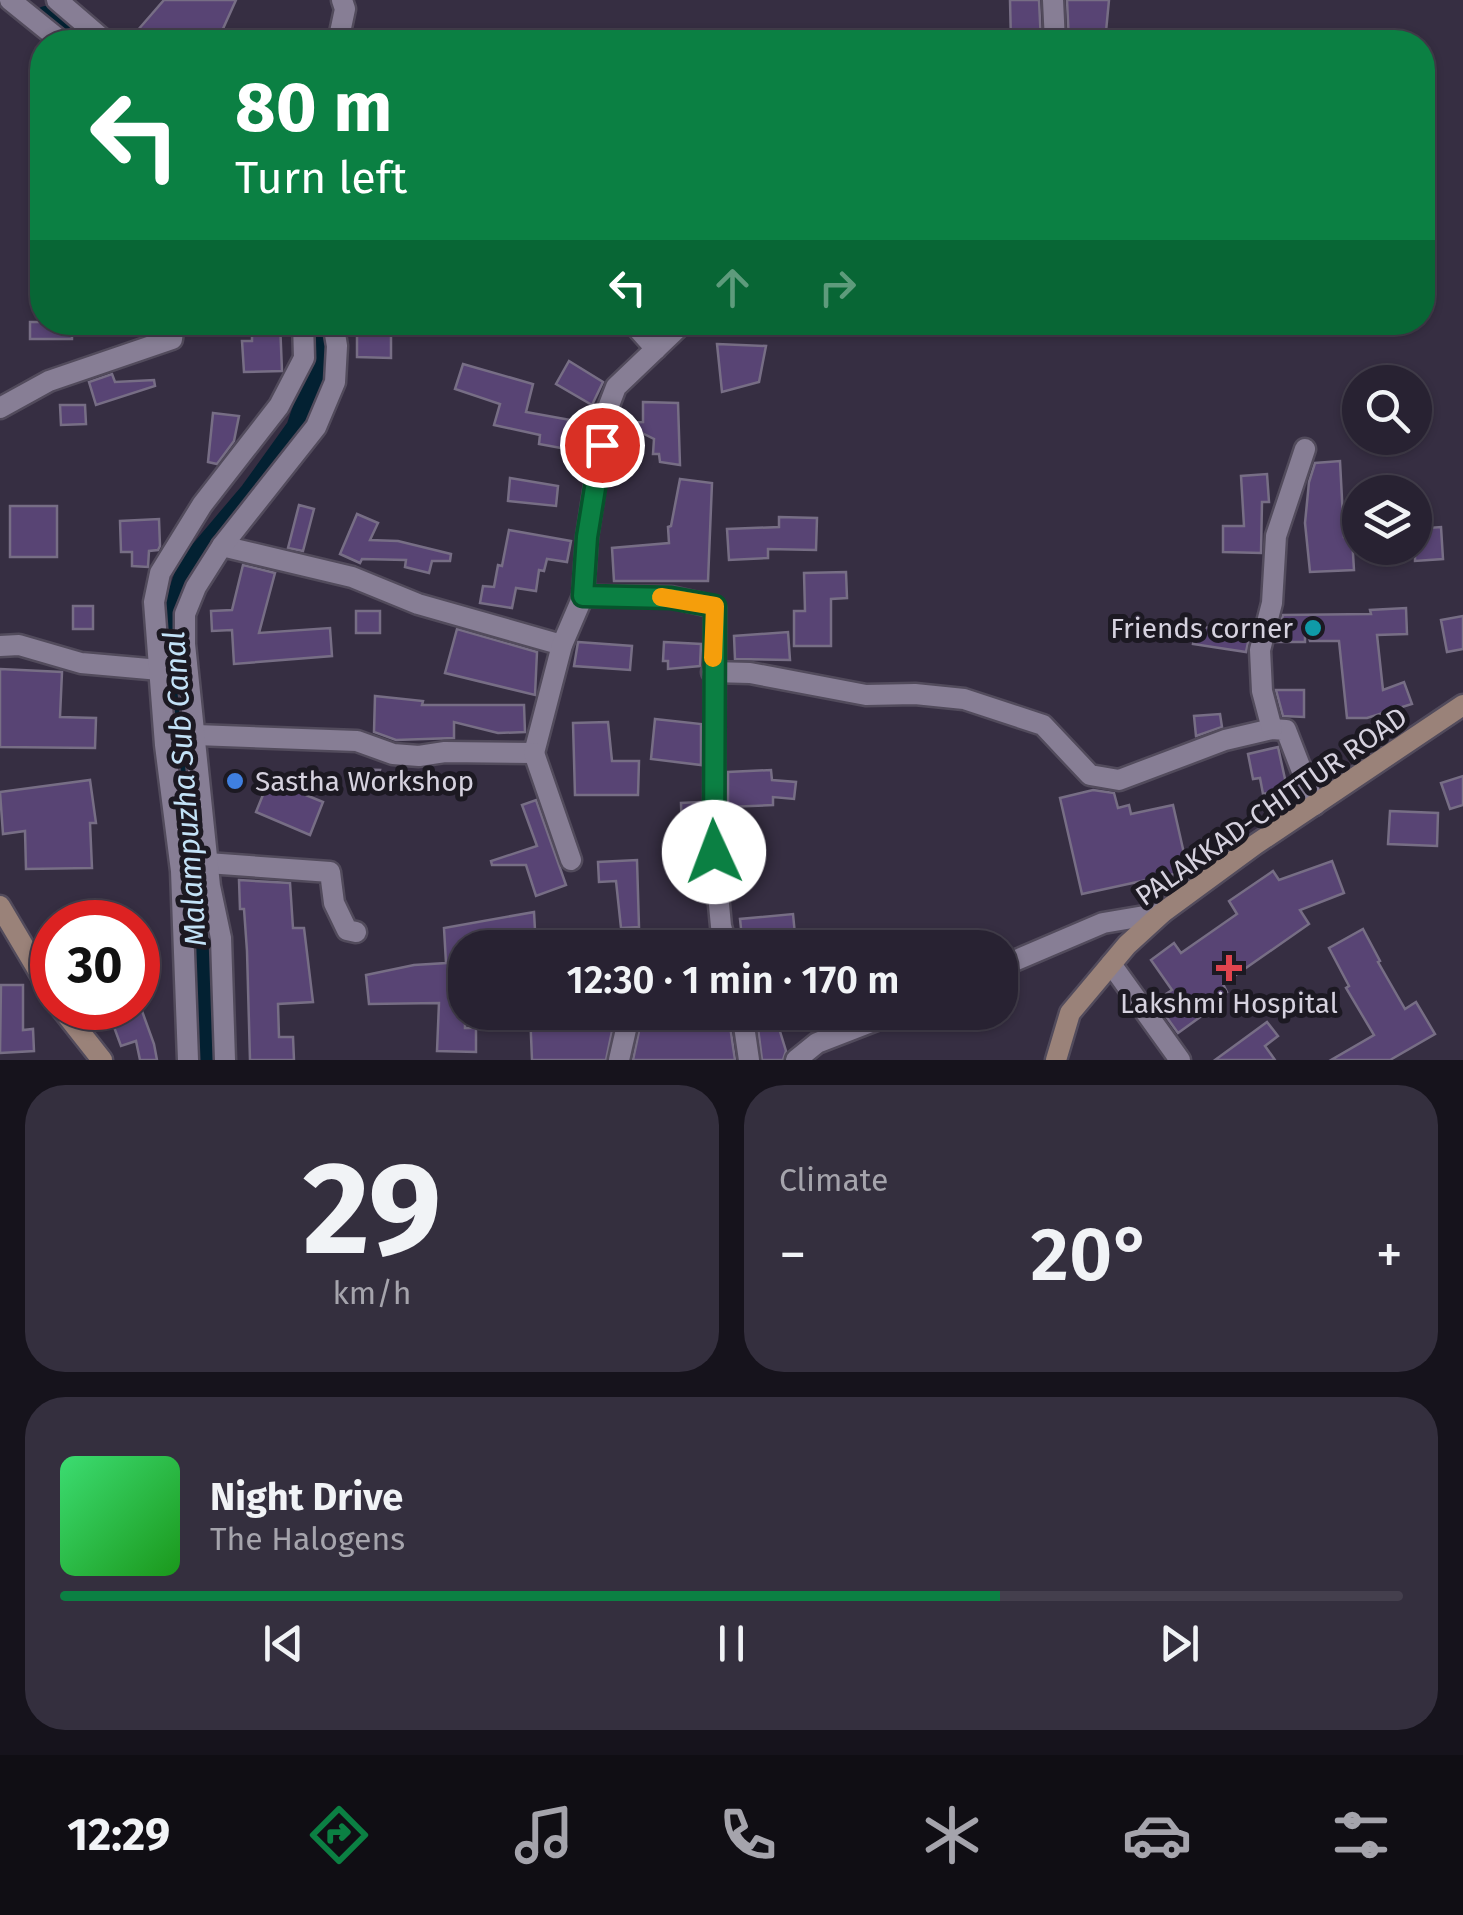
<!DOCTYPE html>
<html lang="en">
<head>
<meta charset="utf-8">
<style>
  :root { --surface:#282232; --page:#342f3e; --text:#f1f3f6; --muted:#a5a4ac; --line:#443f4d; --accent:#0b8043 }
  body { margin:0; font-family:"Fira Sans",sans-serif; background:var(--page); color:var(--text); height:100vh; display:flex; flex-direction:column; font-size:38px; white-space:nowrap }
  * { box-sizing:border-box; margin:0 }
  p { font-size:32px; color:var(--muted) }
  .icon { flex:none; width:55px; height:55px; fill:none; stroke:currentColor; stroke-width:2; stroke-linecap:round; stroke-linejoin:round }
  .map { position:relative; height:1060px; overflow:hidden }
  .sheet { display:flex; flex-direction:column; gap:25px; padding:25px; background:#16131c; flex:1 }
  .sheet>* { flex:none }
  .guide { position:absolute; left:30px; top:30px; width:1405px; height:305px; border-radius:40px; box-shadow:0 2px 8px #0004,0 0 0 2px var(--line); background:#0b8043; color:#fff; overflow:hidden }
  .tools { position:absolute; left:1342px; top:365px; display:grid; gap:20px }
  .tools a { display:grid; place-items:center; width:90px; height:90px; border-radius:50%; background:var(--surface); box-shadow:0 2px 8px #0004,0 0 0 2px var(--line); font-size:50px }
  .speed { position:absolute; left:30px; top:900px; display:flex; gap:20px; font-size:50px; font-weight:700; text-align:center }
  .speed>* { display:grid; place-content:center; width:130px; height:130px; border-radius:50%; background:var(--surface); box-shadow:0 2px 8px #0004,0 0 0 2px var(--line); line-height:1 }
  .speed .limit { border:15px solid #d22; background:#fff; color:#111 }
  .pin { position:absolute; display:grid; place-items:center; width:85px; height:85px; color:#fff; margin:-42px; border:5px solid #fff; border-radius:50%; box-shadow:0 2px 10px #0007 }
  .me { position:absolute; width:110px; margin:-55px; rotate:358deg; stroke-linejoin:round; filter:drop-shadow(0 0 8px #0008) }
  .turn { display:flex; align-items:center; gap:35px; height:210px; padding:0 40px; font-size:45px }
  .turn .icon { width:130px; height:130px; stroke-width:2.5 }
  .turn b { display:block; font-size:70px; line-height:85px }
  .lanes { display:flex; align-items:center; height:95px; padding:0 40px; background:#0003; justify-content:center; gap:50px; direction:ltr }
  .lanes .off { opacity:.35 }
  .big { font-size:75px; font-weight:600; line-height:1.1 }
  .sheet .tile { flex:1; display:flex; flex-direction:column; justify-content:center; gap:15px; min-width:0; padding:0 35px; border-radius:40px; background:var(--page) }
  .sheet .dial { align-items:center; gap:0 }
  .dial b { font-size:130px; line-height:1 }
  .song { display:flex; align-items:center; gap:30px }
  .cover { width:120px; height:120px; border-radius:15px; background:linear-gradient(135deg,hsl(140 70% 55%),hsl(120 70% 35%)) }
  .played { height:10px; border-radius:5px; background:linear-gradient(90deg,var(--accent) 70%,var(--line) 70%) }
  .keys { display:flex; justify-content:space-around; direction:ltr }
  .heat { display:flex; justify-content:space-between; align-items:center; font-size:55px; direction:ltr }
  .sheet .tiles { flex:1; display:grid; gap:25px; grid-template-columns:1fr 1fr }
  .tile:last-child { grid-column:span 2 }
  .trip { position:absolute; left:448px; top:930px; width:570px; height:100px; border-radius:40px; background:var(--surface); box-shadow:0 2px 8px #0004,0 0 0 2px var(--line); font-weight:600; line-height:100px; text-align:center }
  .tabs { display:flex; height:160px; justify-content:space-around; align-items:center; background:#100e14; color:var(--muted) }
  .tabs .icon { width:70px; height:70px }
  .tabs .active { color:var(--accent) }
  .tabs b { font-size:45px; color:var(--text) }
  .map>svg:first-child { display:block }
</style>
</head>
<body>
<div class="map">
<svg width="1463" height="1060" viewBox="0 0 1463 1060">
  <rect width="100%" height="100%" fill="#362e42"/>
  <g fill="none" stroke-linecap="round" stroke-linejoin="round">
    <g stroke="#032132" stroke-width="22">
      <path d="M 46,17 L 78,42"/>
      <path d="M 207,1060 L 202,950 L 170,621 L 185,576 L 196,557 L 251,492 L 297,428 L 325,347 L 320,322"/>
    </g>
  </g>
  <g fill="#584474" stroke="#776e85" stroke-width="2.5">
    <path d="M 164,0 L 236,0 L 217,42 L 150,42 L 137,31 Z"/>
    <path d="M 1010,0 L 1039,0 L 1041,42 L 1011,42 Z"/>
    <path d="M 1067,0 L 1109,0 L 1105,42 L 1069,42 Z"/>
    <rect x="30" y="322" width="42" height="17"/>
    <path d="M 252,322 L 280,322 L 282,371 L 244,372 L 242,341 L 252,341 Z"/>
    <path d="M 357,322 L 377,322 L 377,334 L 391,335 L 391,358 L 357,357 Z"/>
    <path d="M 717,344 L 766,346 L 759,382 L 722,392 Z"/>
    <path d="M 569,361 L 603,382 L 592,405 L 556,384 Z"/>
    <path d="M 463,364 L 533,384 L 526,412 L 576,421 L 572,450 L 539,444 L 540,435 L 494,425 L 500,404 L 455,389 Z"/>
    <path d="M 112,374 L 115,382 L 154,380 L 155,386 L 96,405 L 89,382 Z"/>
    <path d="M 643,402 L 678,403 L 680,465 L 660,462 L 659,454 L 653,454 L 654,439 L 622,423 L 643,422 Z"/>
    <path d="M 60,405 L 85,405 L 86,424 L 61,425 Z"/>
    <path d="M 213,413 L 239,416 L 234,441 L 217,464 L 208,462 Z"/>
    <path d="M 1340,461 L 1344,537 L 1352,537 L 1354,570 L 1310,572 L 1305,523 L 1309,482 L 1315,463 Z"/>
    <path d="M 1267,474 L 1269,502 L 1262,502 L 1261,553 L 1223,552 L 1223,526 L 1244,526 L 1241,476 Z"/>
    <path d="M 510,478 L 558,486 L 556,506 L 508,501 Z"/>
    <path d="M 680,479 L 712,483 L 708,581 L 614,581 L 612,548 L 669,543 L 668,527 L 671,526 Z"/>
    <path d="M 299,505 L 314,509 L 303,551 L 288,548 Z"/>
    <rect x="10" y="506" width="47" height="51"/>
    <path d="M 357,514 L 378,523 L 370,540 L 398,541 L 451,554 L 450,561 L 432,561 L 429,573 L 405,567 L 406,560 L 362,559 L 360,563 L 340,554 Z"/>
    <path d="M 779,517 L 817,518 L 816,550 L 768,549 L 768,558 L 729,560 L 727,529 L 779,527 Z"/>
    <path d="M 159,519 L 160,546 L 158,550 L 149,551 L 148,567 L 132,566 L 132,552 L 121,552 L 120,521 Z"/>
    <path d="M 1441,527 L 1443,559 L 1415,561 L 1415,529 Z"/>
    <path d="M 509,530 L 571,541 L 567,562 L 547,559 L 544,571 L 539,570 L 536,591 L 516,588 L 512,608 L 480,603 L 483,586 L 494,587 L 498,565 L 502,566 Z"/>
    <path d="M 243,565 L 275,573 L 259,633 L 330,628 L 332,656 L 234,664 L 232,630 L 212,631 L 211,611 L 232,610 Z"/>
    <path d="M 846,572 L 847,598 L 831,599 L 831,646 L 794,646 L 794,611 L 805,611 L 804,573 Z"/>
    <rect x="73" y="606" width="20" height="23"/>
    <path d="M 1406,608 L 1407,634 L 1377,635 L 1383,690 L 1404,682 L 1412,704 L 1367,718 L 1347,718 L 1339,641 L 1310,641 L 1305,628 L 1305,642 L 1276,642 L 1283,615 L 1371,614 L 1370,610 Z"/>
    <rect x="356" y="611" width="24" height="22"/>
    <path d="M 1463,616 L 1463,649 L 1447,652 L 1441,620 Z"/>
    <path d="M 1196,626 L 1250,633 L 1246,652 L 1193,644 Z"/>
    <path d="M 457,629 L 537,652 L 535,695 L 445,673 Z"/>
    <path d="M 788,632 L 790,660 L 735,659 L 734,636 Z"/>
    <path d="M 578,642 L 632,646 L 630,670 L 574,666 Z"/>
    <path d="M 664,642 L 701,644 L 700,666 L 668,669 L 668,661 L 663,661 Z"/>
    <path d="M 0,669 L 62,672 L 60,717 L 96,718 L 95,748 L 0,747 Z"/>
    <path d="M 1276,690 L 1304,690 L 1304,717 L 1283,716 Z"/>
    <path d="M 375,696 L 423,701 L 422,705 L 524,705 L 525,732 L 498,733 L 454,722 L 454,738 L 396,740 L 374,732 Z"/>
    <path d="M 1220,714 L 1222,727 L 1196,736 L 1194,716 Z"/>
    <path d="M 655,719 L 701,724 L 701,765 L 651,759 Z"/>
    <path d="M 608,722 L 612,761 L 639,761 L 638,795 L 575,795 L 573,723 Z"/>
    <path d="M 1278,747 L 1287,788 L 1263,794 L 1260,778 L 1253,779 L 1248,754 Z"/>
    <path d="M 352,769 L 380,770 L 374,790 L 348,782 Z"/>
    <path d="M 771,770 L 772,780 L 796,782 L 794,799 L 773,797 L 773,805 L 728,807 L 728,772 Z"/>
    <path d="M 1463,776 L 1463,805 L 1450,809 L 1441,783 Z"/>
    <path d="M 90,780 L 96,823 L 90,823 L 92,868 L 26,869 L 25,831 L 3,834 L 0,792 Z"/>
    <path d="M 269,780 L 323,802 L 310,835 L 256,812 Z"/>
    <path d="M 1093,790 L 1114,793 L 1118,808 L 1129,805 L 1131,814 L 1173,805 L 1188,871 L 1082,894 L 1060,798 Z"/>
    <path d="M 536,800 L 566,885 L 536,896 L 526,865 L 492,865 L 491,861 L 537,846 L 522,805 Z"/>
    <path d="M 700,802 L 700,837 L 682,838 L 681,803 Z"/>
    <path d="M 1390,811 L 1438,813 L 1437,846 L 1388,844 Z"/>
    <path d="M 637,860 L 639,927 L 621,928 L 616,881 L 599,882 L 598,862 Z"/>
    <path d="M 1332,861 L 1344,893 L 1300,910 L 1309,924 L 1223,984 L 1227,992 L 1200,1011 L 1203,1015 L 1178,1033 L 1155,1001 L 1172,990 L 1151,960 L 1174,943 L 1181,953 L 1237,914 L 1229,901 L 1273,871 L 1279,880 Z"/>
    <path d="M 239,880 L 290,883 L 293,928 L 304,928 L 313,1002 L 278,1004 L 279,1037 L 293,1037 L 294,1060 L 250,1060 L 247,951 L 244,909 L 240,909 Z"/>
    <path d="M 534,912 L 536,948 L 465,948 L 465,1028 L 476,1028 L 476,1052 L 437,1051 L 439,1003 L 369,1004 L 366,975 L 414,965 L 446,963 L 444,928 Z"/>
    <path d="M 793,914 L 796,945 L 743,948 L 740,919 Z"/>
    <path d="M 1363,929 L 1380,961 L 1378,962 L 1405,1009 L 1416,1002 L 1435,1034 L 1390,1060 L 1331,1060 L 1374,1035 L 1346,988 L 1349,986 L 1329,948 Z"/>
    <path d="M 1,985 L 23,985 L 23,1030 L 33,1029 L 34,1051 L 0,1053 Z"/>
    <path d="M 138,1000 L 154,1044 L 157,1060 L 140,1060 L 136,1041 L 121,1046 L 107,1008 L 138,1008 Z"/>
    <path d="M 530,1012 L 616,1012 L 606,1060 L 532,1060 Z"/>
    <path d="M 643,1012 L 728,1012 L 735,1060 L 633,1060 Z"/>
    <path d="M 756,1012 L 774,1012 L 786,1051 L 783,1060 L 762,1060 Z"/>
    <path d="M 1267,1022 L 1278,1036 L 1265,1046 L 1275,1060 L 1215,1060 Z"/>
  </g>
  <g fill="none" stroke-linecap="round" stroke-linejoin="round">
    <defs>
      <g id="street">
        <path d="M 10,0 L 62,42"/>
        <path d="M 57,0 L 106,42"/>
        <path d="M 1053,0 L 1055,42"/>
        <path d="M 338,42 L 345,9 L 342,0"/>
        <path d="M 632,322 L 656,349"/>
        <path d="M 0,408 L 49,381 L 172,339 L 174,322"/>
        <path d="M 222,546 L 352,577 L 418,604 L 562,645"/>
        <path d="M 583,596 L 671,597 L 715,607 L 714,852 L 721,926 L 727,948"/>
        <path d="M 0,646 L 19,645 L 81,663 L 160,670 L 171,668"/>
        <path d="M 712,672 L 750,673 L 866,695 L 915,694 L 964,699 L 1043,725 L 1090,775 L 1119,780 L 1225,740 L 1272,729 L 1286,730 L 1315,805"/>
        <path d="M 1272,729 L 1262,691 L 1260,650 L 1272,603 L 1276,536 L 1305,449"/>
        <path d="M 196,735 L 357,741 L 393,754 L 419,756 L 445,752 L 534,753 L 562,645 L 583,596 L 587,537 L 606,413 L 616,387 L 684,322"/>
        <path d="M 534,753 L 571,860"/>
        <path d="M 207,863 L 330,872 L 334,903 L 347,930 L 356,932"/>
        <path d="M 1111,964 L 1180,1060"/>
        <path d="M 1000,967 L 1103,923 L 1162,913"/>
        <path d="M 742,1012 L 749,1060"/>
        <path d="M 188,1060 L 181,871 L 165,745 L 154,602 L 160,573 L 202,505 L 279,406 L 304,358 L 303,322"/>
        <path d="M 225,1060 L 221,938 L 210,886 L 185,644 L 185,614 L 196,587 L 222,546 L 316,427 L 335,382 L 337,346 L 333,322"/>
        <path d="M 619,1060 L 630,1012"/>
        <path d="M 796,1060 L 817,1043 L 897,1012"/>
      </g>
      <g id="secondary">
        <path d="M 0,906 L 52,994"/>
        <path d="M 61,1008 L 102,1060"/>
        <path d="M 1056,1060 L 1070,1013 L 1127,945 L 1162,913 L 1256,844 L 1463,705"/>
      </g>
    </defs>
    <use href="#street" stroke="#524b5c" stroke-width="25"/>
    <use href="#secondary" stroke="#524b5c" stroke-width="25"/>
    <use href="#street" stroke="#877e95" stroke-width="20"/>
    <use href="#secondary" stroke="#9a8279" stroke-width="20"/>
  </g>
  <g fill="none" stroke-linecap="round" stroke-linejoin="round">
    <defs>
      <path id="route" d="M 602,445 L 587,537 L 583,596 L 671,598 L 715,606 L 714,852"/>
    </defs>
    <use href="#route" stroke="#07532c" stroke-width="25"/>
    <use href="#route" stroke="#0b8043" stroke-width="18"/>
    <path stroke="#f59e0b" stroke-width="18" d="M 661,597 L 715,606 L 713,658"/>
  </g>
  <circle fill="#0f9aa8" stroke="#1c1922" stroke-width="4" cx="1313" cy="628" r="10"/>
  <circle fill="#3f7fe0" stroke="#1c1922" stroke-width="4" cx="235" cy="781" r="10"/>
  <path fill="#e0444e" stroke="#1c1922" stroke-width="4" d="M1224 953h10v10h10v10h-10v10h-10v-10h-10v-10h10z"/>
  <g text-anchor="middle" stroke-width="10" stroke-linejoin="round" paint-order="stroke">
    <g font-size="28" fill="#d6d2df" stroke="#1c1922" text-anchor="end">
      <text x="1293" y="638">Friends corner</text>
      <text x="255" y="791" text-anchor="start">Sastha Workshop</text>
      <text x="1229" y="1013" text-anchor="middle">Lakshmi Hospital</text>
    </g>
    <g font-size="28" fill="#d6d2df" stroke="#1c1922">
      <text transform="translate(1271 806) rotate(-35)" y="10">PALAKKAD-CHITTUR ROAD</text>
    </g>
    <g font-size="30" font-style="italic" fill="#c3e2f7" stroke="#1c1922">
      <text transform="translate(185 789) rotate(-94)" y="10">Malampuzha Sub Canal</text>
    </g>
  </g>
</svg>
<div class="tools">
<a><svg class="icon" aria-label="search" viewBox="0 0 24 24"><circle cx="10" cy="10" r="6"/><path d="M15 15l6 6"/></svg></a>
<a><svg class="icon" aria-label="layers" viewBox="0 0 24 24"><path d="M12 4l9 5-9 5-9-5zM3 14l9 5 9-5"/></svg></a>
</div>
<div class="speed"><div class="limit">30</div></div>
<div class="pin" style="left:602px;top:445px;background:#d93025"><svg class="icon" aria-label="arrive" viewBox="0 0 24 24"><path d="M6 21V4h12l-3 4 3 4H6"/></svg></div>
<svg class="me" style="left:714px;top:852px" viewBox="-20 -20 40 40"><circle r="19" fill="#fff"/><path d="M0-13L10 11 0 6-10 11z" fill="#0b8043"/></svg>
<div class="trip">12:30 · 1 min · 170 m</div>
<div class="guide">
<div class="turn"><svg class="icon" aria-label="left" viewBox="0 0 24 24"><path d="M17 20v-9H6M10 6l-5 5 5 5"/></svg><div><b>80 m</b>Turn left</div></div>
<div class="lanes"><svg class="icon" aria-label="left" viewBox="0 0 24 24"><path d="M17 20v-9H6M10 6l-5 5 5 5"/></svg><svg class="icon off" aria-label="ahead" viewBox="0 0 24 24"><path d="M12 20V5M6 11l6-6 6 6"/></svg><svg class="icon off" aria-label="right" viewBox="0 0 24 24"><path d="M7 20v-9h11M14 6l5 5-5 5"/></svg></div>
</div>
</div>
<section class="sheet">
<div class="tiles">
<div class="tile dial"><b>29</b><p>km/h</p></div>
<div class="tile"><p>Climate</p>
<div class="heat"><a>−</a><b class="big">20°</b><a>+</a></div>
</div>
<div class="tile">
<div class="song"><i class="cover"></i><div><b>Night Drive</b><p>The Halogens</p></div></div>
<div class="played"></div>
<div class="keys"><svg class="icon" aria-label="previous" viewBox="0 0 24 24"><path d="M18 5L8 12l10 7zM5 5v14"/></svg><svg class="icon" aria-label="pause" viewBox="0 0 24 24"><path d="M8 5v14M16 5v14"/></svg><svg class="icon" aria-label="next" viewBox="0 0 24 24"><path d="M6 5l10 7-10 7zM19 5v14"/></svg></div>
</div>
</div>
</section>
<nav class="tabs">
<b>12:29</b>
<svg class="icon active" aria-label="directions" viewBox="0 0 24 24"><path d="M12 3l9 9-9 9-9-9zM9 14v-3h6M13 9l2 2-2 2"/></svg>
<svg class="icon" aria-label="music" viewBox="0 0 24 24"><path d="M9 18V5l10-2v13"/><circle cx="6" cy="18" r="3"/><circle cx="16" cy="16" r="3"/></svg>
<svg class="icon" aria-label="phone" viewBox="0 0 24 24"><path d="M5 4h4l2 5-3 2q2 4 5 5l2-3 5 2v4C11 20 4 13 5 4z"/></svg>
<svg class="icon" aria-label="climate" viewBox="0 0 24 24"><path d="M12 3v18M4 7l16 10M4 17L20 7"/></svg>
<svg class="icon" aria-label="car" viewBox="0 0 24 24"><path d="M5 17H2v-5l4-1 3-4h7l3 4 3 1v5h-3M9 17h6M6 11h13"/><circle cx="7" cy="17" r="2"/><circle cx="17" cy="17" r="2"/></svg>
<svg class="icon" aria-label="filters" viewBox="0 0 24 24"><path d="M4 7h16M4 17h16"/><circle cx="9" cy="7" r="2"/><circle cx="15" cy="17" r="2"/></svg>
</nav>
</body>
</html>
